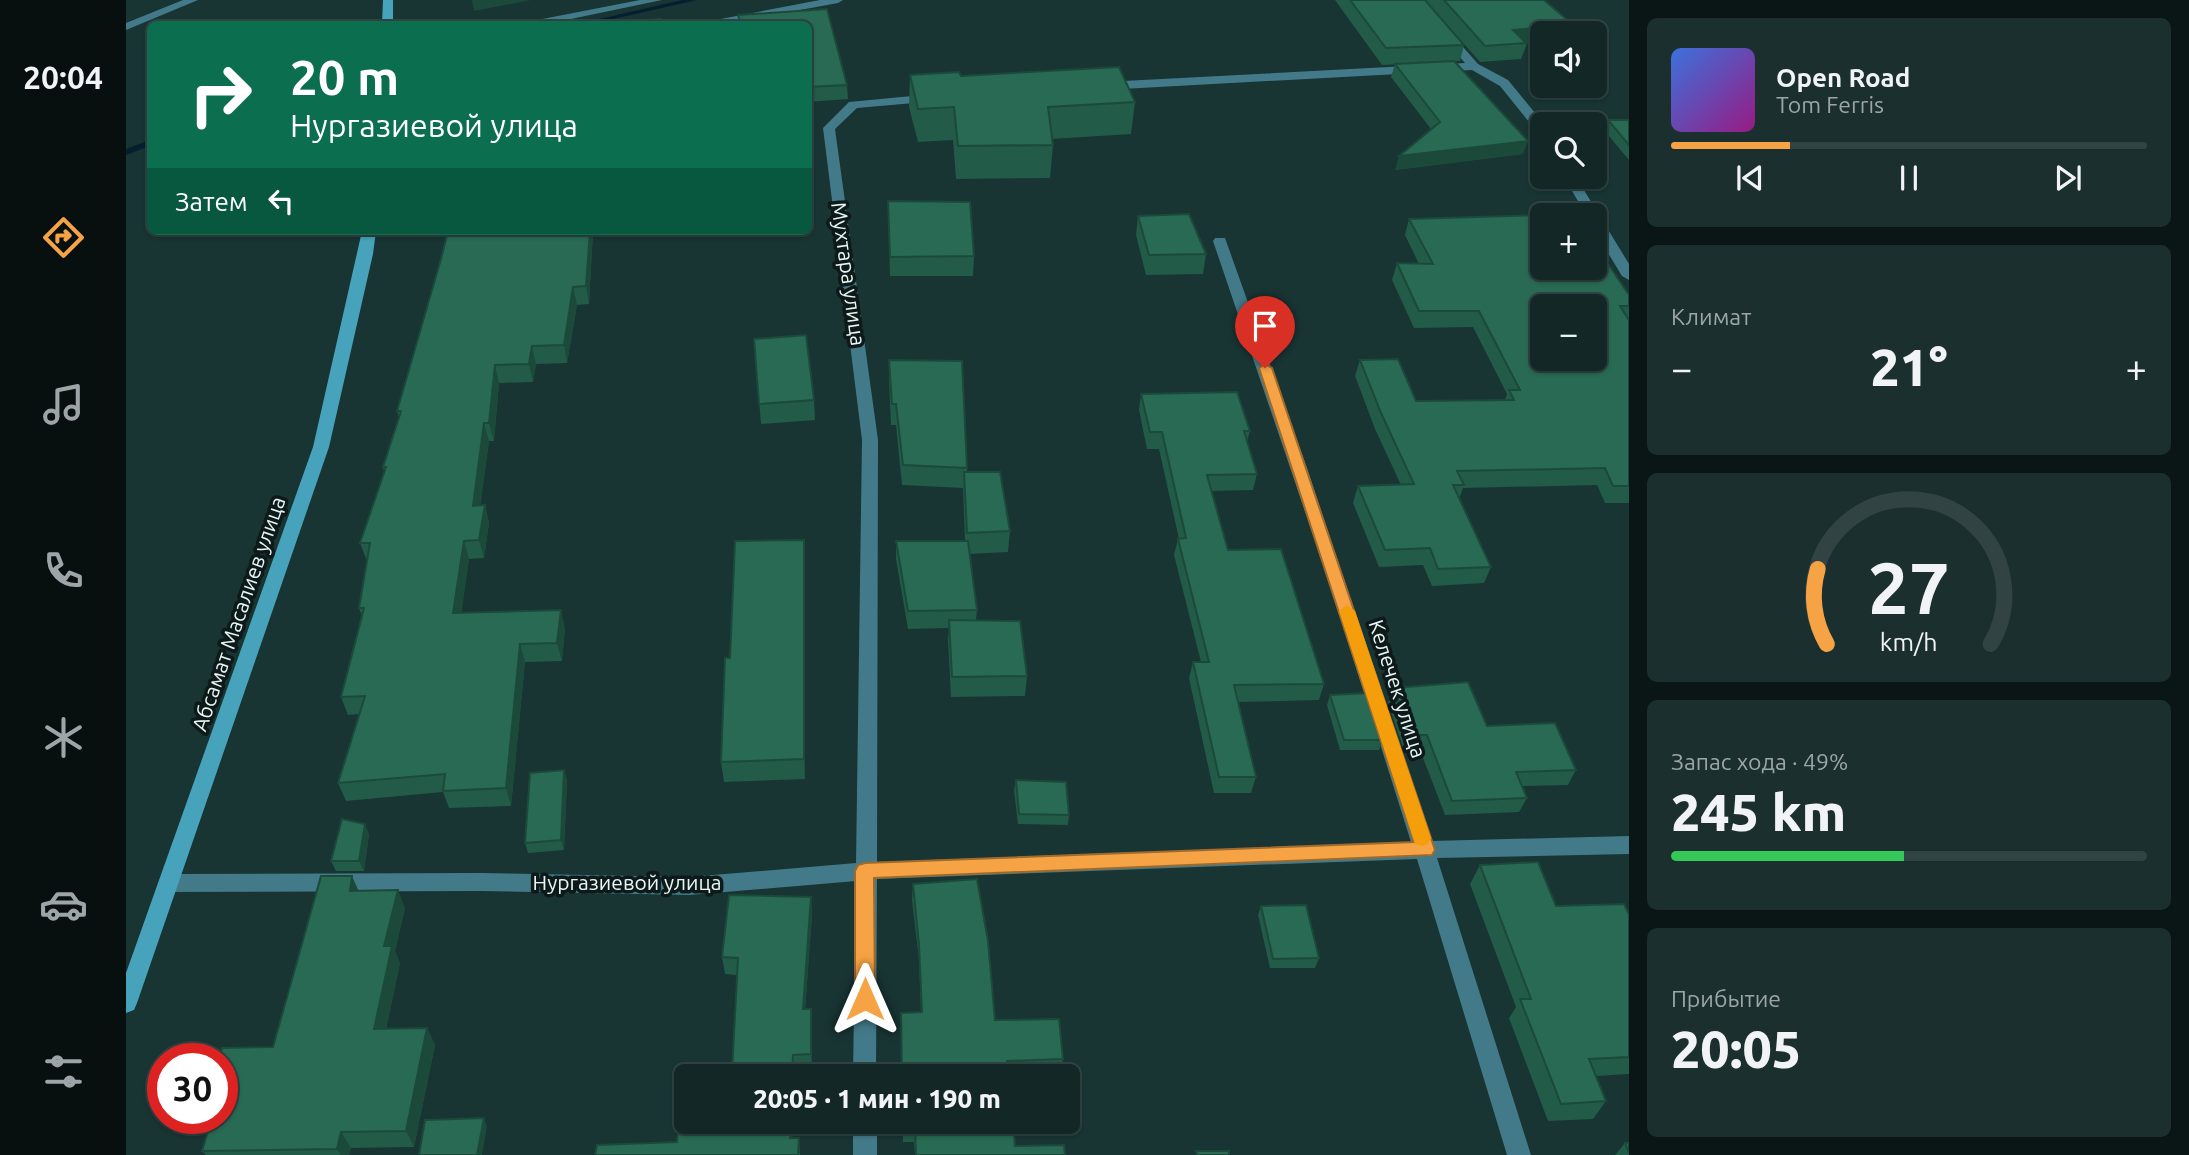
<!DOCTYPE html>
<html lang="ru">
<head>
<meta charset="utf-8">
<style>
  :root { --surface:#122726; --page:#1b2f2e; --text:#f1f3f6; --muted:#9ca5a7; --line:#314443; --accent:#f5a345 }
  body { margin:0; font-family:Ubuntu,sans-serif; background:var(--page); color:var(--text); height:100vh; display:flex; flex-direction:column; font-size:26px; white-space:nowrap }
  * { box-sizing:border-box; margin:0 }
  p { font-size:23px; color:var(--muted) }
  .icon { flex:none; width:38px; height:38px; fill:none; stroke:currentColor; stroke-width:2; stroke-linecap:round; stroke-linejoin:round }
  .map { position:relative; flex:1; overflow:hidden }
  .details { display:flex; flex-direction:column; gap:18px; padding:18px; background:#0a1515; width:560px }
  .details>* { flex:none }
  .top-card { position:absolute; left:21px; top:21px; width:665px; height:214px; border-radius:10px; box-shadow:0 2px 5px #0004,0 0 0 2px var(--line); background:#0b6e4f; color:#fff; overflow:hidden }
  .fabs { position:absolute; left:1404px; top:21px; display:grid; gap:14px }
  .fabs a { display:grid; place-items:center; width:77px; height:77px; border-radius:10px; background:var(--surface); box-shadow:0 2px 5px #0004,0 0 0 2px var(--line); font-size:35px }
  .speed { position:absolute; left:21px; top:1043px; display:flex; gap:14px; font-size:35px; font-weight:700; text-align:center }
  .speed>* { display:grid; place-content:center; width:91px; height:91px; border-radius:50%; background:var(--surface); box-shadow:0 2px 5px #0004,0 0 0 2px var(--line); line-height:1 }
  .speed .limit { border:10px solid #d22; background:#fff; color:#111 }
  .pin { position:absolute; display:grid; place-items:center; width:60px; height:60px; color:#fff; margin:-72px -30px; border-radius:50% 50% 50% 0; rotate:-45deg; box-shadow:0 0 7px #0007 }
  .pin .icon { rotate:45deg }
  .me { position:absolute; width:77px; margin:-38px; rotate:0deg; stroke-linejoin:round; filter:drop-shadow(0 0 5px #0008) }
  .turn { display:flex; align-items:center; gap:24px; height:147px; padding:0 28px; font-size:32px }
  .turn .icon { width:91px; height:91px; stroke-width:2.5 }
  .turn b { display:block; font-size:49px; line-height:60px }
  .then { display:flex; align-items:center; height:66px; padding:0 28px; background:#0003; gap:14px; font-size:26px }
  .big { font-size:52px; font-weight:800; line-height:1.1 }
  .details .widget { flex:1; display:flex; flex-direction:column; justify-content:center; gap:10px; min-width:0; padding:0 24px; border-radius:10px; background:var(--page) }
  .details .dial { align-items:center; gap:0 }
  .dial svg { height:182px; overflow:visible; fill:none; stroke:var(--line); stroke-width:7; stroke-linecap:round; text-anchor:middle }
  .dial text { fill:var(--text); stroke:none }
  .song { display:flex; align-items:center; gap:21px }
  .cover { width:84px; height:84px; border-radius:10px; background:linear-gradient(135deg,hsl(220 70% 55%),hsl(310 70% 35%)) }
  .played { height:7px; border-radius:4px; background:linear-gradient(90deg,var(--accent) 25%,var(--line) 25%) }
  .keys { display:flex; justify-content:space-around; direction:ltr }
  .heat { display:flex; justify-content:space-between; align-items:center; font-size:38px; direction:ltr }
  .charge { height:10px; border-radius:5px; background:linear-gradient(90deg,#34c759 49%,var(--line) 0) }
  .trip { position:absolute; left:548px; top:1064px; width:406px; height:70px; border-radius:10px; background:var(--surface); box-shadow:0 2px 5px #0004,0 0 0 2px var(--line); font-weight:800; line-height:70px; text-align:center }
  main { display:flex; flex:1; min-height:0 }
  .dock { display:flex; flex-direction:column; width:126px; justify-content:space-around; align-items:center; background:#07100f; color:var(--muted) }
  .dock .icon { width:49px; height:49px }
  .dock .active { color:var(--accent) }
  .dock b { font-size:32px; color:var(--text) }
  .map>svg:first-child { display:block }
</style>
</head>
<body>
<main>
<nav class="dock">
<b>20:04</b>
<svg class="icon active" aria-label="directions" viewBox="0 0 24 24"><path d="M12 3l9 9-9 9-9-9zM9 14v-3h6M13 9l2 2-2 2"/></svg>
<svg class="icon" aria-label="music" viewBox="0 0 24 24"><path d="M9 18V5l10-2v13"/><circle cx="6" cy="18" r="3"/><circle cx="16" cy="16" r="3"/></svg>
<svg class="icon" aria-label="phone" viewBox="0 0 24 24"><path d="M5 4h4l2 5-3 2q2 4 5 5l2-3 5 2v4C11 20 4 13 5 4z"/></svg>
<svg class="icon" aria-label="climate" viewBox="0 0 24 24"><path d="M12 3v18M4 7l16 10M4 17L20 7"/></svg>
<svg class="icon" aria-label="car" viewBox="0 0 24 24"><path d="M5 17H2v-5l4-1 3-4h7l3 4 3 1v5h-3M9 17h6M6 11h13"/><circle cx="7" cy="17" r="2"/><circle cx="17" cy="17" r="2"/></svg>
<svg class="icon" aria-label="filters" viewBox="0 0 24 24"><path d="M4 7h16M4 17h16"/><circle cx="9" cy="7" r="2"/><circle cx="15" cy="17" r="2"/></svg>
</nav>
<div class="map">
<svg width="1503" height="1155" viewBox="0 0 1503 1155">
  <rect width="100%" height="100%" fill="#183433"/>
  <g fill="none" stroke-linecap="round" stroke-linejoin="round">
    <g fill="#051f31" fill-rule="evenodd">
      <path d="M 556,0 L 571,0 L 465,24 L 452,24 Z"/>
      <path d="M 24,140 L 24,146 L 0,155 L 0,149 Z"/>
    </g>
    <g fill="#437a89" fill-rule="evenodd">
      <path d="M 57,0 L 72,0 L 0,30 L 0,23 Z"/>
      <path d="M 514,0 L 536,0 L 421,24 L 400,24 L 406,21 Z"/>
      <path d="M 694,0 L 717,0 L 712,3 L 599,24 L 578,24 L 584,21 Z"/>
      <path d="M 1285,0 L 1296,0 L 1352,64 L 1382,80 L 1418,124 L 1416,134 L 1412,133 L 1374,86 L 1346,70 L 978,90 L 972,86 L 978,82 L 1339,63 Z"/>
      <path d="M 807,94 L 813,98 L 811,101 L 731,108 L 709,129 L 752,440 L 751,862 L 1285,842 L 1203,582 L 1087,241 L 1089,238 L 1099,238 L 1181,468 L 1305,841 L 1503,836 L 1503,854 L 1311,858 L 1405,1155 L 1381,1155 L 1291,859 L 751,879 L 750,1076 L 727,1076 L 730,881 L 563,895 L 354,891 L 44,892 L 37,889 L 34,883 L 37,877 L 44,874 L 354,873 L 563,877 L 730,863 L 736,440 L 697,128 L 723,102 Z"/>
      <path d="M 1438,177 L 1450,177 L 1503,264 L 1503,280 L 1496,276 L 1468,230 L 1468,215 L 1460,215 Z"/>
      <rect x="727" y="1122" width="24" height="33"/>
    </g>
    <g fill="#47a3bb" fill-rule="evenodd">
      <path d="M 257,0 L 267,0 L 267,24 L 256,24 Z"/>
      <path d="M 236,231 L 250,231 L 247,254 L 203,447 L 11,1003 L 8,1010 L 0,1013 L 0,973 L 187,447 Z"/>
    </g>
  </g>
  <g fill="#225b47">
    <path d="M 1209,0 L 1299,0 L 1338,45 L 1334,61 L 1256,65 Z"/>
    <path d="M 1299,0 L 1418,0 L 1395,59 L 1354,62 Z"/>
    <path d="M 701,9 L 721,85 L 722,99 L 682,102 L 682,24 L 613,24 L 612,15 Z"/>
    <path d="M 1269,64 L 1397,154 L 1269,170 L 1305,129 L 1265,77 Z"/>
    <path d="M 784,75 L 835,76 L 1009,102 L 1005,134 L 926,139 L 927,145 L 924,178 L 830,179 L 827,140 L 792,142 L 783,107 Z"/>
    <path d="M 1482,120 L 1503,120 L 1503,160 L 1478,130 Z"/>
    <path d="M 762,201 L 848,256 L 847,276 L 764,276 Z"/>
    <path d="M 1012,216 L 1080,254 L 1077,274 L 1020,275 L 1010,235 Z"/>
    <path d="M 1283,219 L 1503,295 L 1503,503 L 1479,503 L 1471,485 L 1337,488 L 1333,499 L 1365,567 L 1358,583 L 1306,586 L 1297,565 L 1253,567 L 1227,503 L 1232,486 L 1275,485 L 1249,429 L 1229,376 L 1234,360 L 1290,401 L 1379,400 L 1381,394 L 1347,327 L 1288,328 L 1266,280 L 1271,263 L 1293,264 L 1279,235 Z"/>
    <path d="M 322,231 L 467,231 L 463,304 L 451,305 L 441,363 L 410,364 L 407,382 L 373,383 L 368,441 L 363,441 L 354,505 L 359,505 L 363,523 L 358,558 L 343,559 L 335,613 L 439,628 L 436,661 L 399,662 L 385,806 L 323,808 L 317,792 L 220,801 L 212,783 L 233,714 L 222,715 L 215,697 L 236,616 L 233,608 L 241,561 L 234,543 L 258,472 L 257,467 L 273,417 L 271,411 L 315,259 Z"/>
    <path d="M 628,339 L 688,400 L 689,420 L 635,424 Z"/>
    <path d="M 763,360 L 841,468 L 841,472 L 884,531 L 882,552 L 843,554 L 851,610 L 850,620 L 901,676 L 899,696 L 825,697 L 822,640 L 823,628 L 782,629 L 770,559 L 770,541 L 839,541 L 837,488 L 776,485 L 770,425 L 765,425 L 763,380 Z"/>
    <path d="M 1015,394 L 1124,431 L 1121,441 L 1131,474 L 1127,490 L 1085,491 L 1102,550 L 1198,684 L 1193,700 L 1112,702 L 1130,777 L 1125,793 L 1088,793 L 1063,678 L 1067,662 L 1075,662 L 1048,555 L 1052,539 L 1053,539 L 1033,449 L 1021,449 L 1013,410 Z"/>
    <path d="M 679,560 L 679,779 L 598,782 L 595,762 L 604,658 Z"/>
    <path d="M 1268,688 L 1361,726 L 1450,770 L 1442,785 L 1396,786 L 1401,798 L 1393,812 L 1319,815 L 1294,750 L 1278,750 L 1262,703 Z"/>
    <path d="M 1204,695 L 1257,740 L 1253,750 L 1214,750 L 1201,705 Z"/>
    <path d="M 438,770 L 441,780 L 438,850 L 402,853 L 399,843 Z"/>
    <path d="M 890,780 L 943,815 L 942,825 L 892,824 L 888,790 Z"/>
    <path d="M 243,834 L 238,871 L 210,871 L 205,861 Z"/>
    <path d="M 1354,865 L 1430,906 L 1503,914 L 1503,1074 L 1470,1076 L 1480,1101 L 1467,1119 L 1422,1121 L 1383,1018 L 1390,1007 L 1344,884 Z"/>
    <path d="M 787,884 L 869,1020 L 937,1059 L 934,1074 L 882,1075 L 882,1076 L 776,1076 L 775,1013 L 795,1012 L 793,960 L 786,900 Z"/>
    <path d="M 233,891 L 279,908 L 269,951 L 274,963 L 260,1029 L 301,1028 L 309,1045 L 288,1147 L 225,1148 L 223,1155 L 80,1155 L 76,1151 L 86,1119 L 85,1118 L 96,1118 L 147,1047 Z"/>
    <path d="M 603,895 L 685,897 L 686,915 L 679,1009 L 685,1009 L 686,1070 L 668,1071 L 668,1076 L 560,1076 L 560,1122 L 667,1122 L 666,1138 L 673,1138 L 674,1155 L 469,1155 L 471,1145 L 551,1142 L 557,1073 L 606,1071 L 611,975 L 599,974 L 596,957 Z"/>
    <path d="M 1135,906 L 1193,958 L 1189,968 L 1144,968 L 1132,915 Z"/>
    <path d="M 777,1122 L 887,1122 L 889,1146 L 939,1155 L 789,1155 L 788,1142 L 777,1142 Z"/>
    <path d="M 1499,1143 L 1503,1143 L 1503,1155 L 1489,1155 Z"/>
  </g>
  <g fill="#1c4a3a">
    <path d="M 346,0 L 405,0 L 348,11 Z"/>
    <path d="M 1446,24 L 1443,33 L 1416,33 L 1416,42 L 1400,44 L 1400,43 L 1387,30 Z"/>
    <path d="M 1402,141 L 1397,154 L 1269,170 L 1273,156 Z"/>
    <path d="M 464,231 L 467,231 L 463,304 L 460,286 Z"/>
    <path d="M 447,287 L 451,305 L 441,363 L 438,345 Z"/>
    <path d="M 406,346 L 410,364 L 407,382 L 403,364 Z"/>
    <path d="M 369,365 L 373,383 L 368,441 L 363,423 Z"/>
    <path d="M 358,423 L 363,441 L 352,524 L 347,506 Z"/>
    <path d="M 359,505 L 363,523 L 358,558 L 353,540 Z"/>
    <path d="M 678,540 L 679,560 L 679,779 L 678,759 Z"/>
    <path d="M 338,541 L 343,559 L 333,631 L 327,613 Z"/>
    <path d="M 435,610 L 439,628 L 436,661 L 431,643 Z"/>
    <path d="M 394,644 L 399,662 L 385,806 L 380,788 Z"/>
    <path d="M 438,770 L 441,780 L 438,850 L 435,840 Z"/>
    <path d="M 239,824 L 243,834 L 238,871 L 233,861 Z"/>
    <path d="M 226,876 L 234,894 L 224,891 Z"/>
    <path d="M 272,890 L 279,908 L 269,951 L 274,963 L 256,1046 L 248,1029 L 258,946 Z"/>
    <path d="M 685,897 L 686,915 L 678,1026 L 677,1009 Z"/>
    <path d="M 685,1009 L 686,1026 L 686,1070 L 685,1054 Z"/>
    <path d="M 301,1028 L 309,1045 L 288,1147 L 280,1131 Z"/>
    <path d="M 358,1118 L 361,1127 L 356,1155 L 351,1155 Z"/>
    <path d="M 665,1122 L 667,1122 L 666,1154 L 664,1138 Z"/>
    <path d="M 215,1132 L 225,1148 L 223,1155 L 215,1155 L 211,1149 Z"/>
  </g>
  <g fill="#286a53" stroke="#1c4a3a" stroke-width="2" fill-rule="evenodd">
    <path d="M 1224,0 L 1299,0 L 1338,45 L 1260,48 Z"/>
    <path d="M 1318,0 L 1418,0 L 1446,24 L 1387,30 L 1400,43 L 1359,46 Z"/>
    <path d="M 701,9 L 721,85 L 682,87 L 682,24 L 615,24 L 612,15 Z"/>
    <path d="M 535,19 L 539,24 L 451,24 Z"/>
    <path d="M 1328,61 L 1402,141 L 1273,156 L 1314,122 L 1269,64 Z"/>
    <path d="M 993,67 L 1009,102 L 922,107 L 927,145 L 832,146 L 828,107 L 792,109 L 784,75 L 833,72 L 835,76 Z"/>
    <path d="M 1482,120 L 1503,120 L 1503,145 Z"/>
    <path d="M 762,201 L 844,202 L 848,256 L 764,257 Z"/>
    <path d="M 1063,214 L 1080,254 L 1023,255 L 1012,216 Z"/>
    <path d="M 1449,214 L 1450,215 L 1416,215 L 1416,268 L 1468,268 L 1468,243 L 1503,295 L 1503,306 L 1494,306 L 1503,320 L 1503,486 L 1487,486 L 1479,468 L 1331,471 L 1338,485 L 1327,485 L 1365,567 L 1312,569 L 1304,548 L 1259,550 L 1232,486 L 1288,484 L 1255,413 L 1234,360 L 1272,359 L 1290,401 L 1388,400 L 1383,390 L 1394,390 L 1353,311 L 1293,311 L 1271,263 L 1307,264 L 1283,219 ZM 1416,306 L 1468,306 L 1468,359 L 1416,359 Z"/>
    <path d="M 322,231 L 464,231 L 460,286 L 447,287 L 438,345 L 406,346 L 403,364 L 369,365 L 363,423 L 358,423 L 347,506 L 359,505 L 353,540 L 338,541 L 327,613 L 435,610 L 431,643 L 394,644 L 380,788 L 317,791 L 319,774 L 212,783 L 239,696 L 215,697 L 238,608 L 233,608 L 244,543 L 234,543 L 260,467 L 257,467 L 275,411 L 271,411 L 315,259 Z"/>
    <path d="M 680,335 L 688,400 L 633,404 L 628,339 Z"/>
    <path d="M 763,360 L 836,361 L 841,468 L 777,465 L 770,404 L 766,404 Z"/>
    <path d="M 1111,392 L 1124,431 L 1118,431 L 1131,474 L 1081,475 L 1102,550 L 1155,549 L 1198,684 L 1108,685 L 1130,777 L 1093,777 L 1067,662 L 1083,662 L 1052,539 L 1060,538 L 1036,432 L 1024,432 L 1015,394 Z"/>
    <path d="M 838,472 L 874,472 L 884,531 L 841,533 Z"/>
    <path d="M 678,540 L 678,759 L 595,762 L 599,658 L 604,658 L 609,541 Z"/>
    <path d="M 770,541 L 842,541 L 851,610 L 782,611 Z"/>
    <path d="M 823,620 L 894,621 L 901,676 L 826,677 Z"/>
    <path d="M 1342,682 L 1361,726 L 1429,723 L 1450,770 L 1390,772 L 1401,798 L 1326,801 L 1301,735 L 1284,735 L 1268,688 Z"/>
    <path d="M 1242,693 L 1257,740 L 1218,740 L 1204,695 Z"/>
    <path d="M 438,770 L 435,840 L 399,843 L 404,773 Z"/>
    <path d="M 890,780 L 940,782 L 943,815 L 893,814 Z"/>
    <path d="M 216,819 L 239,824 L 233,861 L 205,861 Z"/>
    <path d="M 1412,862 L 1430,906 L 1498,904 L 1503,914 L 1503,1057 L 1463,1059 L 1480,1101 L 1435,1104 L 1394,999 L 1405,999 L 1354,865 Z"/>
    <path d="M 195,876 L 226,876 L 224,891 L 272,890 L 258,946 L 266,946 L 248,1029 L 301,1028 L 280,1131 L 215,1132 L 211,1149 L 76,1151 L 86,1118 L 96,1118 L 96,1059 L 93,1059 L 96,1048 L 147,1047 Z"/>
    <path d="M 851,879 L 862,941 L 869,1020 L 933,1019 L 937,1059 L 881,1061 L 882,1076 L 776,1076 L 775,1013 L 796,1012 L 793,945 L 787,884 Z"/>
    <path d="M 603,895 L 685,897 L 677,1009 L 685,1009 L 685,1054 L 667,1055 L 666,1076 L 560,1076 L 560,1122 L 665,1122 L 664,1138 L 673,1138 L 672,1155 L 469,1155 L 471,1145 L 551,1142 L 557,1073 L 606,1071 L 612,958 L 596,957 Z"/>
    <path d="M 1180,905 L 1193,958 L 1147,959 L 1135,906 Z"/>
    <path d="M 358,1118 L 351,1155 L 293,1155 L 299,1120 Z"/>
    <path d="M 778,1122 L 887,1122 L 889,1146 L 938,1145 L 939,1155 L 790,1155 L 789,1127 L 778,1128 Z"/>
    <path d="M 1499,1143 L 1503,1143 L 1503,1153 Z"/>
    <path d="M 1070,1151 L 1103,1151 L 1103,1155 L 1071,1155 Z"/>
  </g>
  <path fill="#f5a345" stroke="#9f6a2d" stroke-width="2" d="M 1139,364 L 1146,368 L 1309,850 L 1306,855 L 748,878 L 749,999 L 746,1006 L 739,1008 L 732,1006 L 729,999 L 729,871 L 732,865 L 739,863 L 1288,842 L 1133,368 Z"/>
  <path fill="#f59e0b" d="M 1221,605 L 1229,611 L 1305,838 L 1302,844 L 1296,846 L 1289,844 L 1287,838 L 1213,611 Z"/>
  <g text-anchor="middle" stroke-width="7" stroke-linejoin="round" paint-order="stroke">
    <g font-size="21" fill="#e7f7f6" stroke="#0e1919">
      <text transform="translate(722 274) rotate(82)" y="7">Мухтара улица</text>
      <text transform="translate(113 614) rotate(-71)" y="7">Абсамат Масалиев улица</text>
      <text transform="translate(1271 689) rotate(72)" y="7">Келечек улица</text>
      <text x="501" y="890">Нургазиевой улица</text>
    </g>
  </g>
</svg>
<div class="fabs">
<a><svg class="icon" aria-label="sound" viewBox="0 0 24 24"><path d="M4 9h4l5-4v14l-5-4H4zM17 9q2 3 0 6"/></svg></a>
<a><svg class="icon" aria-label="search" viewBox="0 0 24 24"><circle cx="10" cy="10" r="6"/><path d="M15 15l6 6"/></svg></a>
<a>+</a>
<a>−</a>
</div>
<div class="speed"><div class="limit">30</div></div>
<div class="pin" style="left:1139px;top:368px;background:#d93025"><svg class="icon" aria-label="arrive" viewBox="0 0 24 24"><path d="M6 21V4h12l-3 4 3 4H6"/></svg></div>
<svg class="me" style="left:739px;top:999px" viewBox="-20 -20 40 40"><path d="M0-17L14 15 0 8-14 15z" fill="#f5a345" stroke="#fff" stroke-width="4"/></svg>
<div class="trip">20:05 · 1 мин · 190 m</div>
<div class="top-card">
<div class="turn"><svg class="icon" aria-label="right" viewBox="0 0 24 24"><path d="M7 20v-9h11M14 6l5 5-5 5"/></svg><div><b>20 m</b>Нургазиевой улица</div></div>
<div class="then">Затем<svg class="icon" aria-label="left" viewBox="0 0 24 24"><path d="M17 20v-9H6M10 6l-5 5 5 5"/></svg></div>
</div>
</div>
<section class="details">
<div class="widget">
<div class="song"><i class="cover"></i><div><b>Open Road</b><p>Tom Ferris</p></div></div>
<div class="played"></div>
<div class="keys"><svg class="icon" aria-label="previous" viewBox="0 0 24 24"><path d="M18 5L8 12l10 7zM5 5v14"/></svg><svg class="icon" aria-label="pause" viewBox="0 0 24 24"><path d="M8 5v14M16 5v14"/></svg><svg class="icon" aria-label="next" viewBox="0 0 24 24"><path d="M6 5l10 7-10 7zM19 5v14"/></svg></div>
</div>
<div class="widget"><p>Климат</p>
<div class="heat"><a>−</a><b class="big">21°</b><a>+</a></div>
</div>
<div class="widget dial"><svg viewBox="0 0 100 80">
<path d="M14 69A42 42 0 1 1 86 69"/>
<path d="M14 69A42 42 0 0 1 10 36" stroke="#f5a345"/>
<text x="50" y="56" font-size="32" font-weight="700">27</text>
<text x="50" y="72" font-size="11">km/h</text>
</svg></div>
<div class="widget"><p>Запас хода · 49%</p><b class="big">245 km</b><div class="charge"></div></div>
<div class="widget"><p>Прибытие</p><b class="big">20:05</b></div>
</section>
</main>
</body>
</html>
